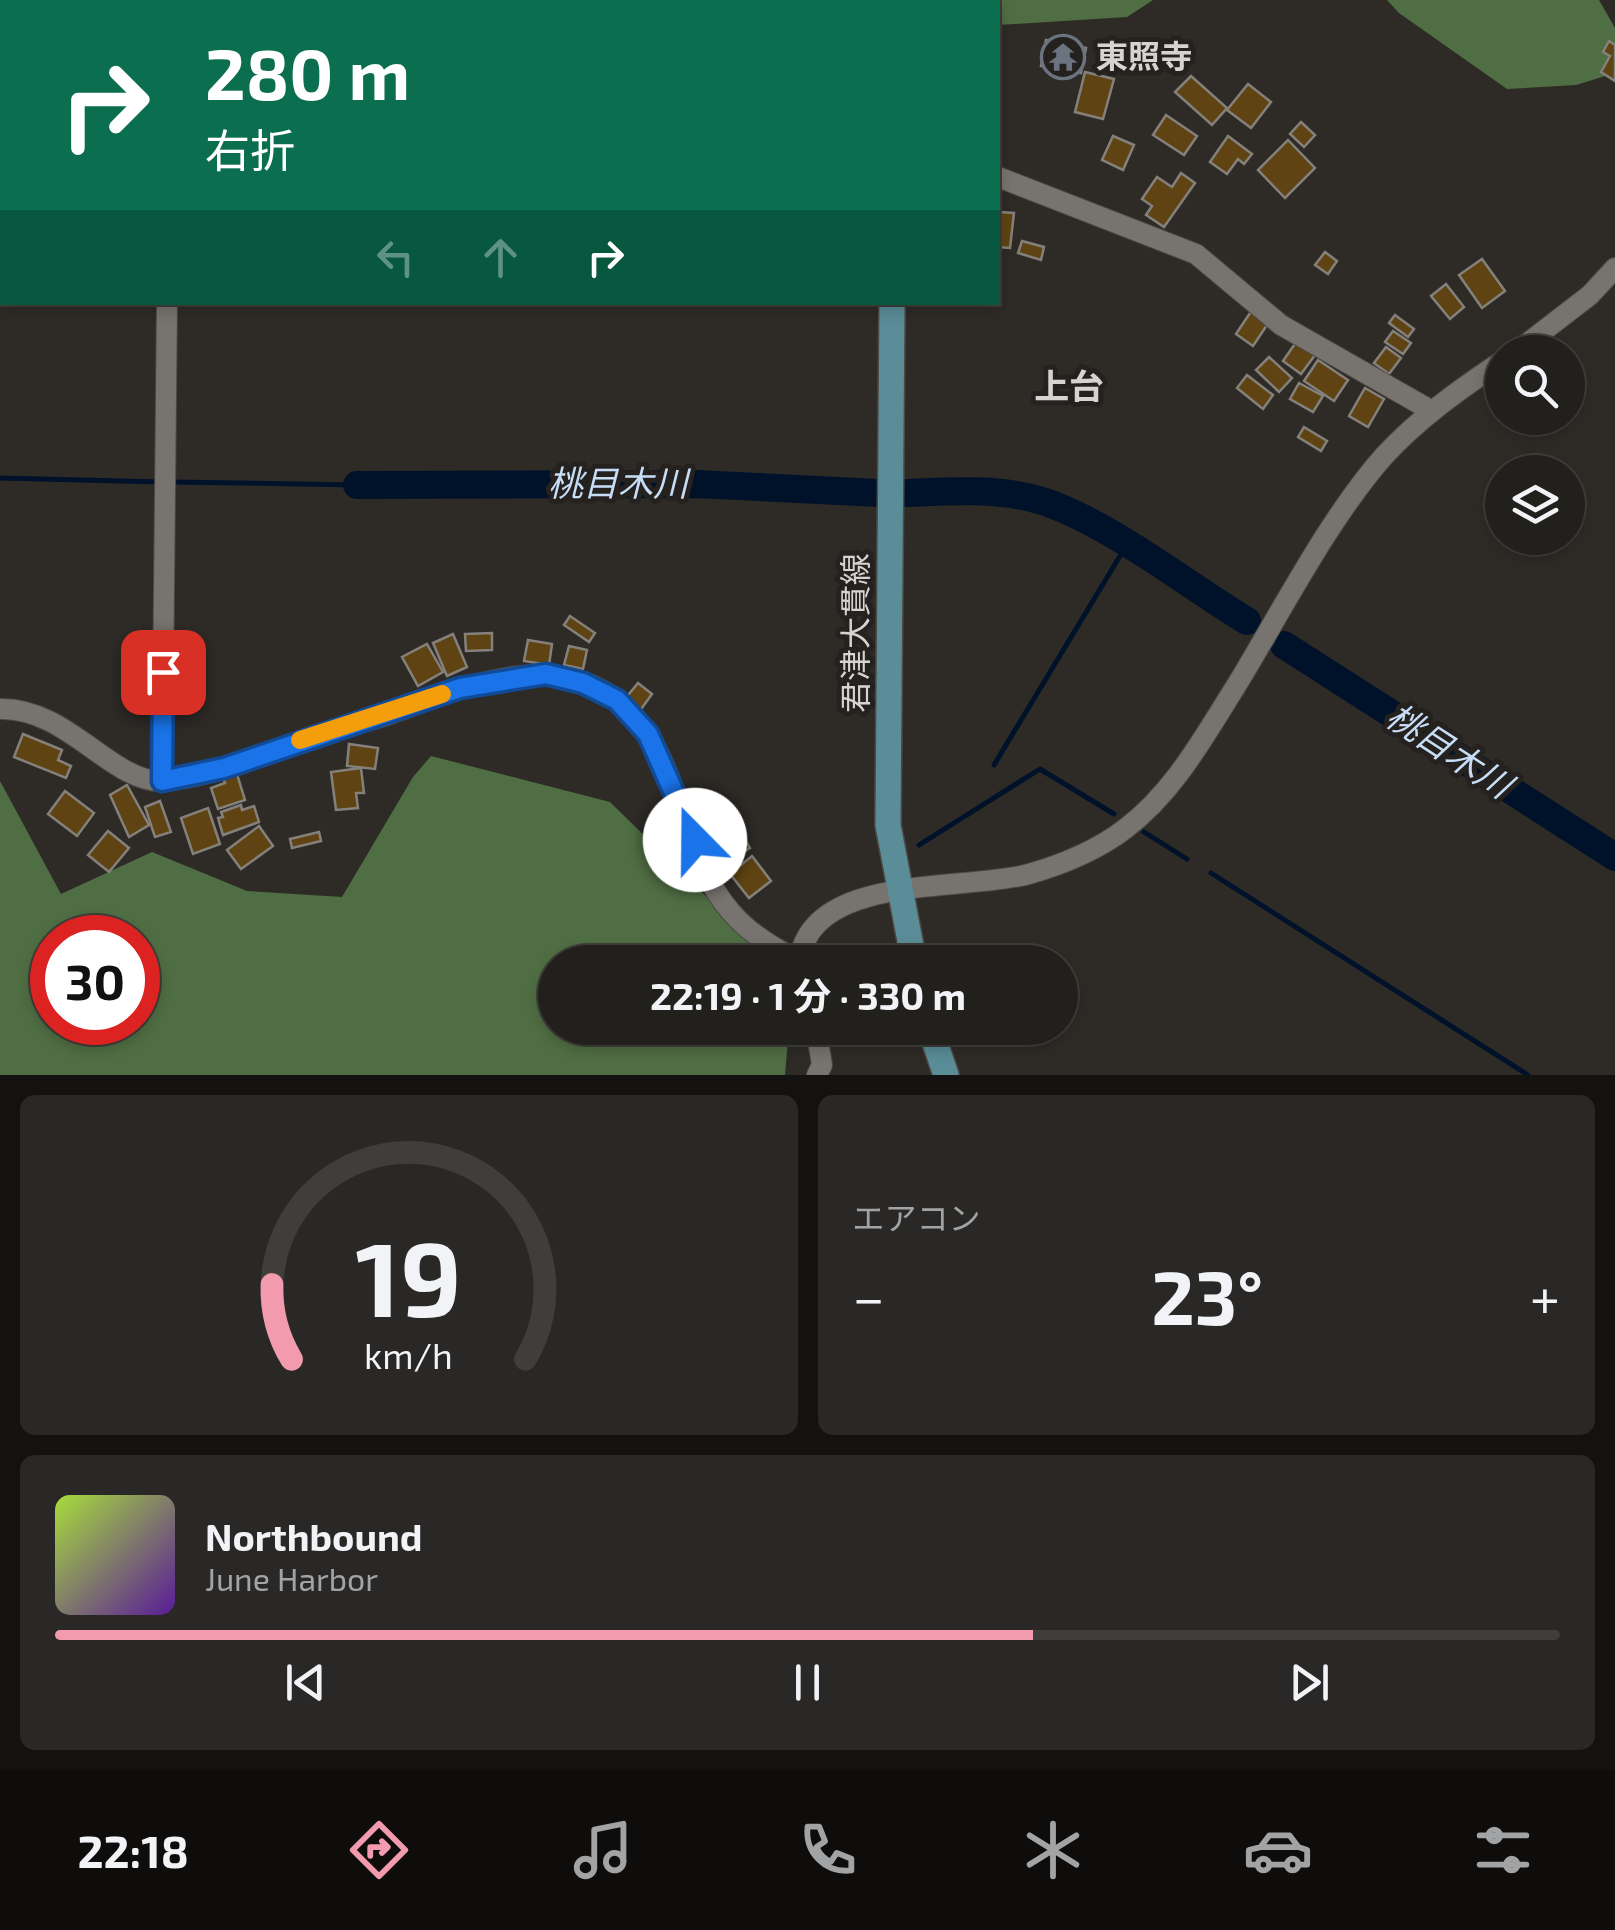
<!DOCTYPE html>
<html lang="ja">
<head>
<meta charset="utf-8">
<style>
  :root { --surface:#22201d; --page:#2a2826; --text:#f1f3f6; --muted:#a2a3a4; --line:#3f3e3b; --accent:#f29aae }
  body { margin:0; font-family:"Exo 2","Noto Sans JP",sans-serif; background:var(--page); color:var(--text); height:100vh; display:flex; flex-direction:column; font-size:38px; white-space:nowrap }
  * { box-sizing:border-box; margin:0 }
  p { font-size:32px; color:var(--muted) }
  .icon { flex:none; width:55px; height:55px; fill:none; stroke:currentColor; stroke-width:2; stroke-linecap:round; stroke-linejoin:round }
  .map { position:relative; height:1075px; overflow:hidden }
  .panel { display:flex; flex-direction:column; gap:20px; padding:20px; background:#131210; flex:1 }
  .panel>* { flex:none }
  .hud { position:absolute; left:0px; top:0px; width:1000px; height:305px; box-shadow:0 5px 15px #0003,0 0 0 2px var(--line); background:#0b6e4f; color:#fff; overflow:hidden }
  .tools { position:absolute; left:1485px; top:335px; display:grid; gap:20px }
  .tools a { display:grid; place-items:center; width:100px; height:100px; border-radius:50%; background:var(--surface); box-shadow:0 5px 15px #0003,0 0 0 2px var(--line); font-size:50px }
  .speed { position:absolute; left:30px; top:915px; display:flex; gap:20px; font-size:50px; font-weight:700; text-align:center }
  .speed>* { display:grid; place-content:center; width:130px; height:130px; border-radius:50%; background:var(--surface); box-shadow:0 5px 15px #0003,0 0 0 2px var(--line); line-height:1 }
  .speed .limit { border:15px solid #d22; background:#fff; color:#111 }
  .pin { position:absolute; display:grid; place-items:center; width:85px; height:85px; color:#fff; margin:-42px; border-radius:20px; box-shadow:0 5px 15px #0006 }
  .me { position:absolute; width:110px; margin:-55px; rotate:338deg; stroke-linejoin:round; filter:drop-shadow(0 0 8px #0008) }
  .turn { display:flex; align-items:center; gap:35px; height:210px; padding:0 40px; font-size:45px }
  .turn .icon { width:130px; height:130px; stroke-width:2.5 }
  .turn b { display:block; font-size:70px; line-height:85px }
  .lanes { display:flex; align-items:center; height:95px; padding:0 40px; background:#0003; justify-content:center; gap:50px; direction:ltr }
  .lanes .off { opacity:.35 }
  .big { font-size:75px; font-weight:700; line-height:1.1 }
  .panel .widget { flex:1; display:flex; flex-direction:column; justify-content:center; gap:15px; min-width:0; padding:0 35px; border-radius:15px; background:var(--page) }
  .panel .dial { align-items:center; gap:0 }
  .dial svg { height:260px; overflow:visible; fill:none; stroke:var(--line); stroke-width:7; stroke-linecap:round; text-anchor:middle }
  .dial text { fill:var(--text); stroke:none }
  .song { display:flex; align-items:center; gap:30px }
  .cover { width:120px; height:120px; border-radius:15px; background:linear-gradient(135deg,hsl(80 70% 55%),hsl(270 70% 35%)) }
  .played { height:10px; border-radius:5px; background:linear-gradient(90deg,var(--accent) 65%,var(--line) 65%) }
  .keys { display:flex; justify-content:space-around; direction:ltr }
  .heat { display:flex; justify-content:space-between; align-items:center; font-size:55px; direction:ltr }
  .panel .tiles { flex:1; display:grid; gap:20px; grid-template-columns:1fr 1fr }
  .widget:last-child { grid-column:span 2 }
  .trip { position:absolute; left:538px; top:945px; width:540px; height:100px; border-radius:50px; background:var(--surface); box-shadow:0 5px 15px #0003,0 0 0 2px var(--line); font-weight:700; line-height:100px; text-align:center }
  .dock { display:flex; height:160px; justify-content:space-around; align-items:center; background:#0e0d0c; color:var(--muted) }
  .dock .icon { width:70px; height:70px }
  .dock .current { color:var(--accent) }
  .dock b { font-size:45px; color:var(--text) }
  .map>svg:first-child { display:block }
</style>
</head>
<body>
<div class="map">
<svg width="1615" height="1075" viewBox="0 0 1615 1075">
  <rect width="100%" height="100%" fill="#2e2b27"/>
  <g fill="#506e43" fill-rule="evenodd">
    <path d="M 839,0 L 1153,0 L 1127,17 L 998,25 L 998,2 Z"/>
    <path d="M 1387,0 L 1599,0 L 1615,28 L 1615,73 L 1576,85 L 1507,89 L 1399,13 Z"/>
    <path d="M 431,756 L 610,802 L 773,962 L 555,962 L 555,1028 L 789,1028 L 785,1075 L 0,1075 L 0,781 L 61,894 L 152,852 L 247,891 L 342,897 L 413,777 ZM 52,938 L 138,938 L 138,1022 L 52,1022 Z"/>
  </g>
  <g fill="none" stroke-linecap="round" stroke-linejoin="round">
    <g stroke="#00112a" stroke-width="5">
      <path d="M 0,478 L 162,482"/>
      <path d="M 173,482 L 357,485"/>
      <path d="M 994,765 L 1126,546"/>
      <path d="M 1144,832 L 1187,859"/>
      <path d="M 919,845 L 1040,769 L 1114,814"/>
      <path d="M 1211,873 L 1528,1075"/>
    </g>
    <g stroke="#00112a" stroke-width="28">
      <path d="M 357,485 L 696,484 L 879,493"/>
      <path d="M 908,493 C 951,491 997,488 1039,500 C 1105,520 1186,584 1247,621"/>
      <path d="M 1284,645 L 1615,857"/>
    </g>
  </g>
  <g fill="#5f4312" stroke="#84817c" stroke-width="2.5">
    <path d="M 1046,40 L 1086,48 L 1081,73 L 1041,66 Z"/>
    <path d="M 1609,41 L 1615,45 L 1615,81 L 1601,72 L 1610,56 L 1603,52 Z"/>
    <path d="M 1085,72 L 1114,79 L 1103,119 L 1075,112 Z"/>
    <path d="M 1191,76 L 1227,108 L 1212,125 L 1175,92 Z"/>
    <path d="M 1248,84 L 1271,102 L 1251,128 L 1227,110 Z"/>
    <path d="M 1166,115 L 1197,136 L 1184,155 L 1153,135 Z"/>
    <path d="M 1301,122 L 1315,135 L 1304,147 L 1290,134 Z"/>
    <path d="M 1113,136 L 1134,145 L 1123,170 L 1102,160 Z"/>
    <path d="M 1228,136 L 1252,154 L 1244,164 L 1238,159 L 1227,174 L 1210,162 Z"/>
    <path d="M 1288,140 L 1315,168 L 1285,198 L 1258,170 Z"/>
    <path d="M 1181,173 L 1195,183 L 1164,227 L 1146,215 L 1152,206 L 1142,199 L 1157,177 L 1172,187 Z"/>
    <path d="M 999,212 L 1014,213 L 1010,248 L 998,247 Z"/>
    <path d="M 1022,241 L 1044,247 L 1041,260 L 1018,253 Z"/>
    <path d="M 1325,252 L 1337,261 L 1328,274 L 1315,265 Z"/>
    <path d="M 1482,259 L 1505,291 L 1482,308 L 1459,275 Z"/>
    <path d="M 1446,284 L 1464,307 L 1450,319 L 1431,296 Z"/>
    <path d="M 1252,310 L 1269,322 L 1253,346 L 1236,334 Z"/>
    <path d="M 1395,315 L 1414,329 L 1408,337 L 1389,323 Z"/>
    <path d="M 1393,331 L 1411,343 L 1403,354 L 1385,342 Z"/>
    <path d="M 1299,338 L 1318,351 L 1301,374 L 1283,361 Z"/>
    <path d="M 1386,347 L 1401,358 L 1389,374 L 1374,363 Z"/>
    <path d="M 1269,357 L 1292,378 L 1279,392 L 1256,370 Z"/>
    <path d="M 1318,360 L 1348,380 L 1334,401 L 1304,381 Z"/>
    <path d="M 1247,375 L 1273,395 L 1263,409 L 1237,388 Z"/>
    <path d="M 1299,383 L 1323,396 L 1313,412 L 1290,399 Z"/>
    <path d="M 1365,388 L 1384,399 L 1368,427 L 1349,416 Z"/>
    <path d="M 1304,427 L 1327,441 L 1321,451 L 1298,437 Z"/>
    <path d="M 570,616 L 595,633 L 589,642 L 564,625 Z"/>
    <path d="M 492,633 L 492,650 L 466,651 L 465,634 Z"/>
    <path d="M 453,634 L 467,667 L 447,676 L 433,643 Z"/>
    <path d="M 528,640 L 552,644 L 549,665 L 524,661 Z"/>
    <path d="M 427,644 L 443,672 L 418,686 L 402,657 Z"/>
    <path d="M 569,646 L 587,650 L 583,669 L 564,665 Z"/>
    <path d="M 638,683 L 652,694 L 639,712 L 624,700 Z"/>
    <path d="M 23,734 L 62,750 L 58,760 L 71,766 L 66,778 L 14,757 Z"/>
    <path d="M 349,744 L 378,748 L 375,769 L 347,766 Z"/>
    <path d="M 361,768 L 364,793 L 356,793 L 358,808 L 336,810 L 331,772 Z"/>
    <path d="M 236,771 L 245,800 L 218,809 L 211,788 L 225,783 L 222,775 Z"/>
    <path d="M 127,785 L 149,825 L 129,837 L 110,795 Z"/>
    <path d="M 65,791 L 94,813 L 77,836 L 48,814 Z"/>
    <path d="M 160,801 L 171,832 L 155,837 L 145,807 Z"/>
    <path d="M 241,805 L 242,810 L 254,806 L 259,822 L 223,835 L 218,818 L 223,817 L 221,812 Z"/>
    <path d="M 208,808 L 220,844 L 193,854 L 181,818 Z"/>
    <path d="M 259,826 L 273,846 L 241,869 L 227,850 Z"/>
    <path d="M 739,829 L 750,848 L 727,862 L 715,843 Z"/>
    <path d="M 108,831 L 129,848 L 109,872 L 88,855 Z"/>
    <path d="M 319,832 L 321,841 L 292,848 L 290,839 Z"/>
    <path d="M 752,856 L 771,881 L 749,898 L 730,874 Z"/>
  </g>
  <g fill="none" stroke-linecap="round" stroke-linejoin="round">
    <defs>
      <g id="minor">
        <path d="M 310,2 L 314,0"/>
        <path d="M 0,63 L 2,63"/>
        <path d="M 998,177 L 1196,254 L 1281,325 L 1432,411"/>
        <path d="M 1516,352 L 1590,295 L 1615,268"/>
        <path d="M 0,709 C 67,707 113,784 163,781 C 220,777 275,747 329,731 C 348,724 368,722 387,715 C 456,690 551,647 618,701 C 683,754 679,853 731,912 C 748,932 775,949 798,960"/>
        <path d="M 162,781 L 167,302"/>
        <path d="M 799,962 C 810,872 964,892 1029,874 C 1064,864 1096,851 1125,829 C 1174,792 1203,738 1236,686 C 1280,614 1329,518 1384,456 C 1418,419 1460,389 1502,361"/>
        <path d="M 816,1028 L 822,1065 L 817,1075"/>
      </g>
      <g id="major">
        <path d="M 721,0 L 724,2"/>
        <path d="M 892,302 L 888,825 L 914,962"/>
        <path d="M 930,1028 L 946,1075"/>
      </g>
    </defs>
    <use href="#minor" stroke="#4c4946" stroke-width="22"/>
    <use href="#major" stroke="#4c4946" stroke-width="28"/>
    <use href="#minor" stroke="#77736f" stroke-width="20"/>
    <use href="#major" stroke="#5a8d98" stroke-width="25"/>
  </g>
  <g fill="none" stroke-linecap="round" stroke-linejoin="round">
    <defs>
      <path id="route" d="M 163,672 L 162,781 L 224,768 L 460,688 L 546,674 L 583,683 L 617,700 L 648,734 L 695,840"/>
    </defs>
    <use href="#route" stroke="#114b97" stroke-width="25"/>
    <use href="#route" stroke="#1a73e8" stroke-width="18"/>
    <path stroke="#f59e0b" stroke-width="18" d="M 300,740 L 442,694"/>
  </g>
  <defs>
    <symbol id="temple-ring" viewBox="-11 -11 22 22"><circle r="9.5" fill="#24211e" stroke="#6b7280" stroke-width="1.5"/><path d="M0-6L5-2H3V0L6.5 2.5H4V6H1.5V3h-3V6H-4V2.5H-6.5L-3 0V-2H-5Z" fill="#6b7280"/></symbol>
  </defs>
  <g fill-rule="evenodd">
    <use href="#temple-ring" x="1038" y="32" width="50" height="50"/>
  </g>
  <g text-anchor="middle" stroke-width="10" stroke-linejoin="round" paint-order="stroke">
    <g font-size="32" font-weight="bold" fill="#d6d4d2" stroke="#24211e" text-anchor="start">
      <text x="1096" y="68">東照寺</text>
    </g>
    <g font-size="32" fill="#d6d4d2" stroke="#24211e">
      <text transform="translate(856 633) rotate(-90)" y="11">君津大貫線</text>
    </g>
    <g font-size="35" font-weight="bold" fill="#d6d4d2" stroke="#24211e">
      <text x="1069" y="399">上台</text>
    </g>
    <g font-size="35" font-style="italic" fill="#c7ddf6" stroke="#24211e">
      <text x="618" y="496">桃目木川</text>
      <text transform="translate(1449 751) rotate(33)" y="12">桃目木川</text>
    </g>
  </g>
</svg>
<div class="tools">
<a><svg class="icon" aria-label="search" viewBox="0 0 24 24"><circle cx="10" cy="10" r="6"/><path d="M15 15l6 6"/></svg></a>
<a><svg class="icon" aria-label="layers" viewBox="0 0 24 24"><path d="M12 4l9 5-9 5-9-5zM3 14l9 5 9-5"/></svg></a>
</div>
<div class="speed"><div class="limit">30</div></div>
<div class="pin" style="left:163px;top:672px;background:#d93025"><svg class="icon" aria-label="arrive" viewBox="0 0 24 24"><path d="M6 21V4h12l-3 4 3 4H6"/></svg></div>
<svg class="me" style="left:695px;top:840px" viewBox="-20 -20 40 40"><circle r="19" fill="#fff"/><path d="M0-13L10 11 0 6-10 11z" fill="#1a73e8"/></svg>
<div class="trip">22:19 · 1 分 · 330 m</div>
<div class="hud">
<div class="turn"><svg class="icon" aria-label="right" viewBox="0 0 24 24"><path d="M7 20v-9h11M14 6l5 5-5 5"/></svg><div><b>280 m</b>右折</div></div>
<div class="lanes"><svg class="icon off" aria-label="left" viewBox="0 0 24 24"><path d="M17 20v-9H6M10 6l-5 5 5 5"/></svg><svg class="icon off" aria-label="ahead" viewBox="0 0 24 24"><path d="M12 20V5M6 11l6-6 6 6"/></svg><svg class="icon" aria-label="right" viewBox="0 0 24 24"><path d="M7 20v-9h11M14 6l5 5-5 5"/></svg></div>
</div>
</div>
<section class="panel">
<div class="tiles">
<div class="widget dial"><svg viewBox="0 0 100 80">
<path d="M14 69A42 42 0 1 1 86 69"/>
<path d="M14 69A42 42 0 0 1 8 46" stroke="#f29aae"/>
<text x="50" y="56" font-size="32" font-weight="700">19</text>
<text x="50" y="72" font-size="11">km/h</text>
</svg></div>
<div class="widget"><p>エアコン</p>
<div class="heat"><a>−</a><b class="big">23°</b><a>+</a></div>
</div>
<div class="widget">
<div class="song"><i class="cover"></i><div><b>Northbound</b><p>June Harbor</p></div></div>
<div class="played"></div>
<div class="keys"><svg class="icon" aria-label="previous" viewBox="0 0 24 24"><path d="M18 5L8 12l10 7zM5 5v14"/></svg><svg class="icon" aria-label="pause" viewBox="0 0 24 24"><path d="M8 5v14M16 5v14"/></svg><svg class="icon" aria-label="next" viewBox="0 0 24 24"><path d="M6 5l10 7-10 7zM19 5v14"/></svg></div>
</div>
</div>
</section>
<nav class="dock">
<b>22:18</b>
<svg class="icon current" aria-label="directions" viewBox="0 0 24 24"><path d="M12 3l9 9-9 9-9-9zM9 14v-3h6M13 9l2 2-2 2"/></svg>
<svg class="icon" aria-label="music" viewBox="0 0 24 24"><path d="M9 18V5l10-2v13"/><circle cx="6" cy="18" r="3"/><circle cx="16" cy="16" r="3"/></svg>
<svg class="icon" aria-label="phone" viewBox="0 0 24 24"><path d="M5 4h4l2 5-3 2q2 4 5 5l2-3 5 2v4C11 20 4 13 5 4z"/></svg>
<svg class="icon" aria-label="climate" viewBox="0 0 24 24"><path d="M12 3v18M4 7l16 10M4 17L20 7"/></svg>
<svg class="icon" aria-label="car" viewBox="0 0 24 24"><path d="M5 17H2v-5l4-1 3-4h7l3 4 3 1v5h-3M9 17h6M6 11h13"/><circle cx="7" cy="17" r="2"/><circle cx="17" cy="17" r="2"/></svg>
<svg class="icon" aria-label="filters" viewBox="0 0 24 24"><path d="M4 7h16M4 17h16"/><circle cx="9" cy="7" r="2"/><circle cx="15" cy="17" r="2"/></svg>
</nav>
</body>
</html>
